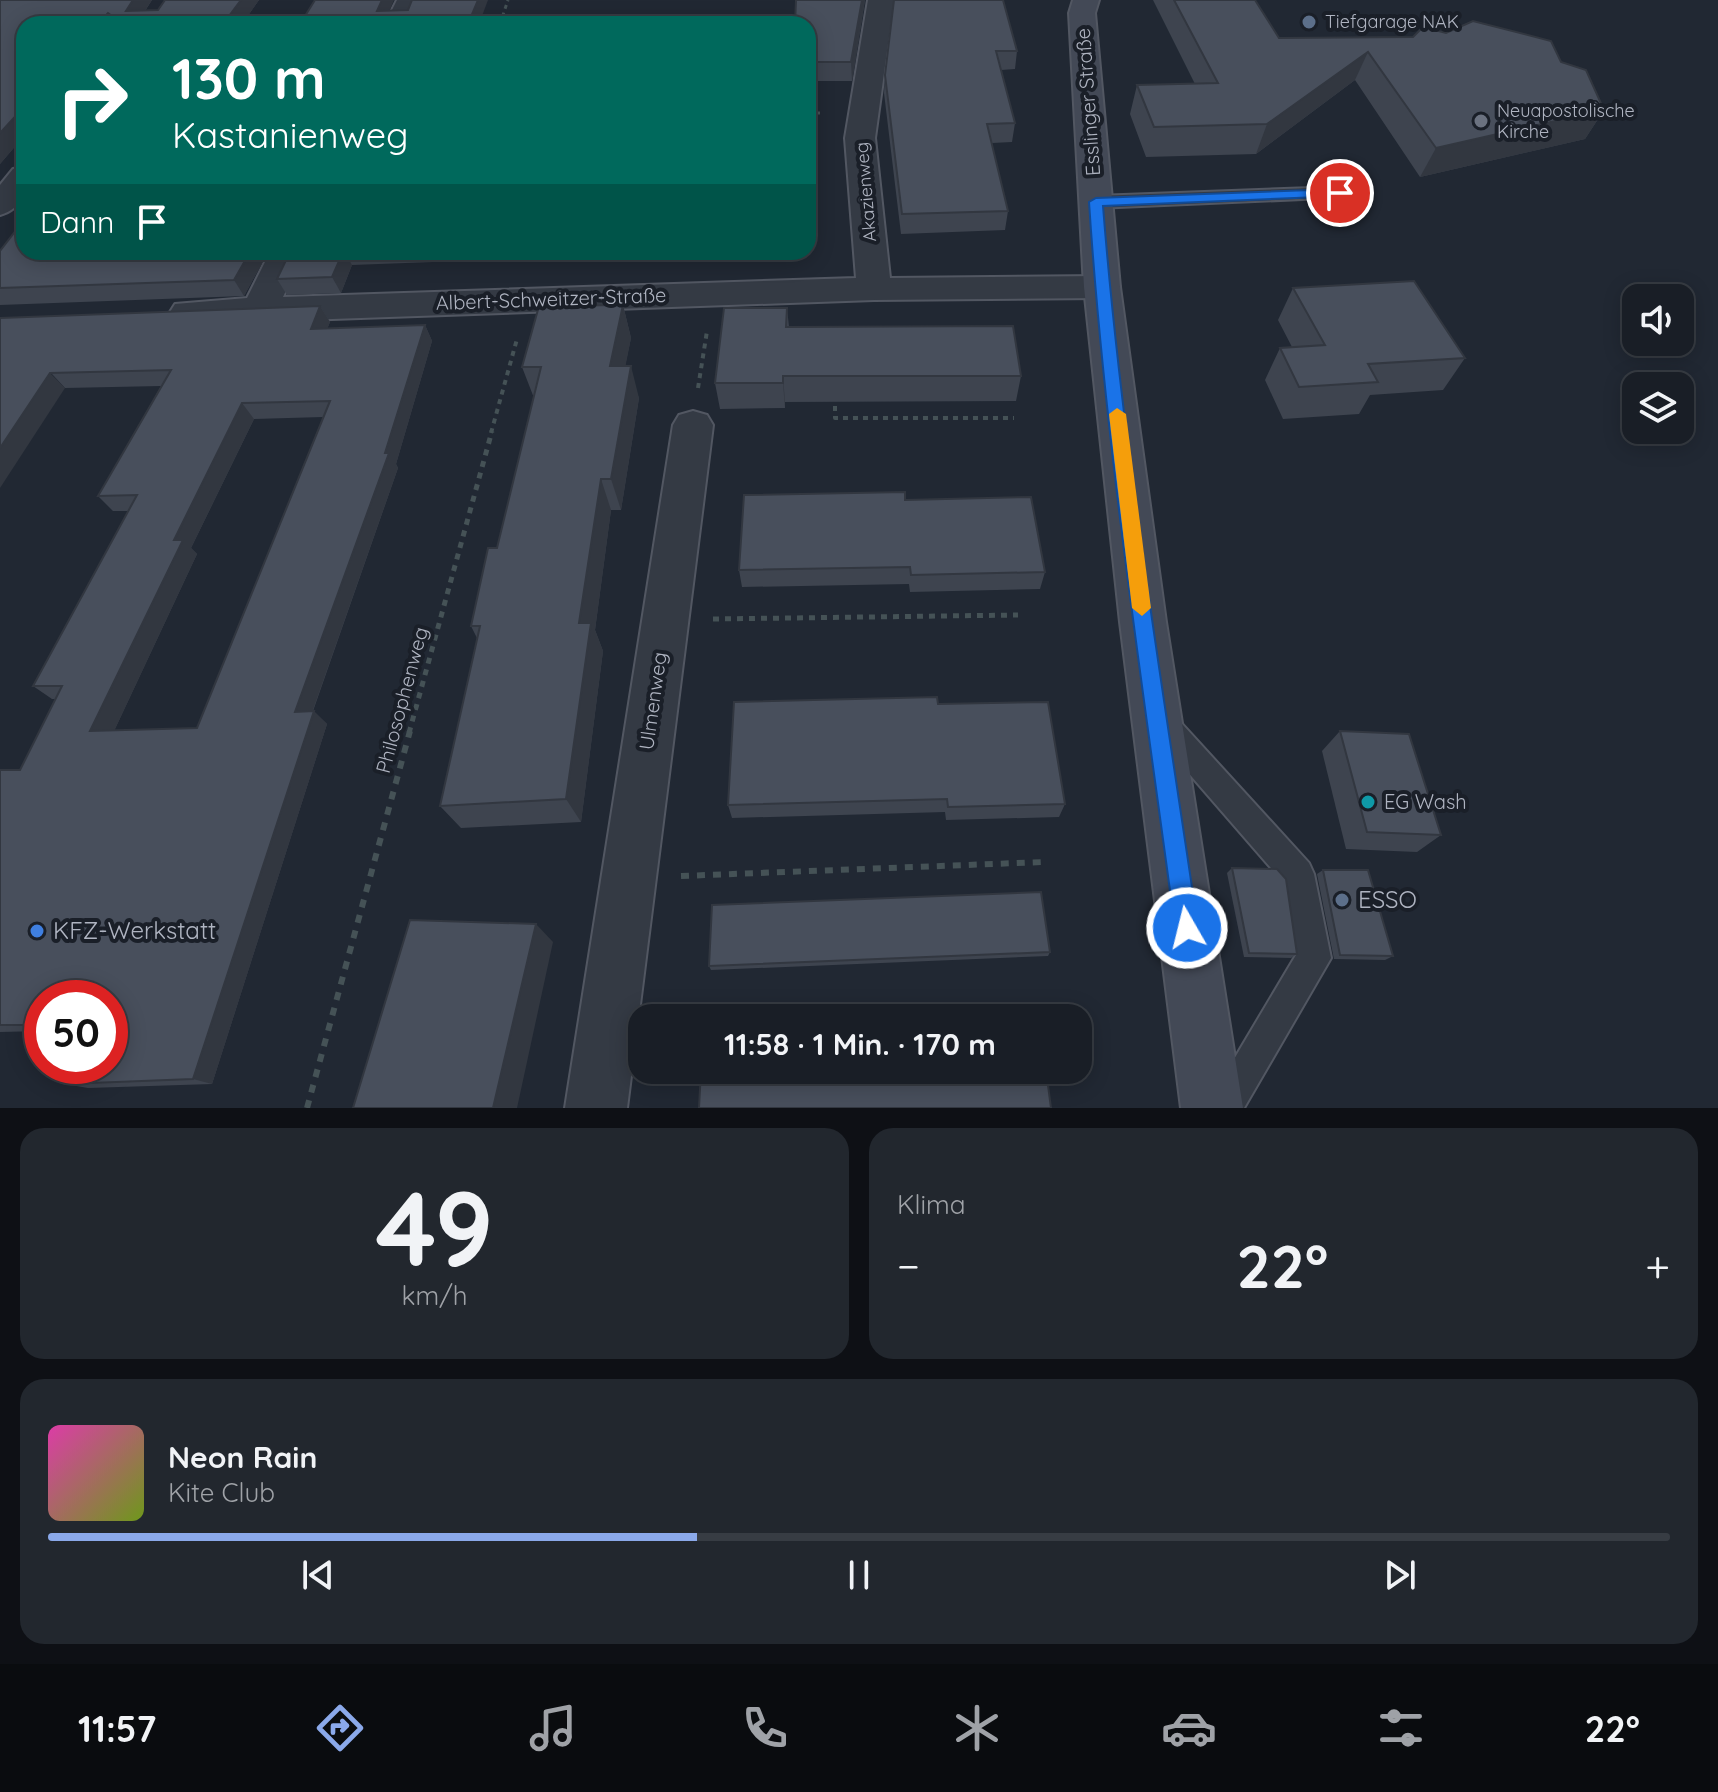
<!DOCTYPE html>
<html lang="de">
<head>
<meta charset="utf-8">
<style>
  :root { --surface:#191e26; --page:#22272e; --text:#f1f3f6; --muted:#9fa2a7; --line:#373c43; --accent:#8ba9ea }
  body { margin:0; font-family:Quicksand,sans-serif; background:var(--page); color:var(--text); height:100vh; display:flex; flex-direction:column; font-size:30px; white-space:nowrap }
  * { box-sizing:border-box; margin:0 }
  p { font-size:26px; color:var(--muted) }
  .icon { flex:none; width:44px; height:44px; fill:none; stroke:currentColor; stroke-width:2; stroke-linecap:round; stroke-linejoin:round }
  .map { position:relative; height:1108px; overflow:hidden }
  .panel { display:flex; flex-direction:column; gap:20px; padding:20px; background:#0e1015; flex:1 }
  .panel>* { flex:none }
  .hud { position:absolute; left:16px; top:16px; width:800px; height:244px; border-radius:24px; box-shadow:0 4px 20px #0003,0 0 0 2px var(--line); background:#00695c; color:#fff; overflow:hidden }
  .fabs { position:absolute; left:1622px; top:284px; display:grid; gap:16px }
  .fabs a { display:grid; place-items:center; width:72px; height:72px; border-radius:16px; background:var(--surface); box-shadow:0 4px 20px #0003,0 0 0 2px var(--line); font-size:40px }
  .speed { position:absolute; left:24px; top:980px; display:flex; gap:16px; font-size:40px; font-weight:700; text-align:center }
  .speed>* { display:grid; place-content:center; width:104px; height:104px; border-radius:50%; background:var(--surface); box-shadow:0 4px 20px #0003,0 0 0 2px var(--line); line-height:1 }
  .speed .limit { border:12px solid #d22; background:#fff; color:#111 }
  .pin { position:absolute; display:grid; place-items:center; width:68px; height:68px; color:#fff; margin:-34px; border:4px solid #fff; border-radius:50%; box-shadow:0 2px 8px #0007 }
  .me { position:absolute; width:88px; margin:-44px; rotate:352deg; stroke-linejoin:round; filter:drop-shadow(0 0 6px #0008) }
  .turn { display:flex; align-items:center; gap:28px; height:168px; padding:0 24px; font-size:36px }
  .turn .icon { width:104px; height:104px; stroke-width:2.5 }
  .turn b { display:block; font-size:56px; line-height:68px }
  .then { display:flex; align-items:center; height:76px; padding:0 24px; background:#0003; gap:16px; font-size:30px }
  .big { font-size:60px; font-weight:700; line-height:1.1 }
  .panel .widget { flex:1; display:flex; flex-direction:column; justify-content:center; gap:12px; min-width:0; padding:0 28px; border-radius:24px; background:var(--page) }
  .panel .dial { align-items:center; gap:0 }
  .dial b { font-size:104px; line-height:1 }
  .song { display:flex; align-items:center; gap:24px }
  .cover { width:96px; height:96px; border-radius:12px; background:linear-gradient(135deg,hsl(320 70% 55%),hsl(80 70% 35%)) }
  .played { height:8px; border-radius:4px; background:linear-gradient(90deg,var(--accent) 40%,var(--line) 40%) }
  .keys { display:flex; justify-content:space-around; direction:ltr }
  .heat { display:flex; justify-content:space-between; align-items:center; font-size:44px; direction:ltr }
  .panel .tiles { flex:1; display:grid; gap:20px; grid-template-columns:1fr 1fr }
  .widget:last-child { grid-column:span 2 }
  .trip { position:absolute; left:628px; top:1004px; width:464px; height:80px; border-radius:24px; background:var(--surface); box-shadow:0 4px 20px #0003,0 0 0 2px var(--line); font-weight:700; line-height:80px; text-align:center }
  .tabs { display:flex; height:128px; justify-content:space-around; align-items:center; background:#0a0c0f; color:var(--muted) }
  .tabs .icon { width:56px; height:56px }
  .tabs .active { color:var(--accent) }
  .tabs b { font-size:36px; color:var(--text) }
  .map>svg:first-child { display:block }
</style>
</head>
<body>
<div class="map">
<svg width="1718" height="1108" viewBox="0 0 1718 1108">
  <rect width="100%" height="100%" fill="#212833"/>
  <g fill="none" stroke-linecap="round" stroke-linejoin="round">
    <defs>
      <g id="lane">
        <path d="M 1340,187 L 1347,189 L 1347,197 L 1096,208 L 1086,202 L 1096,196 Z"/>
        <path d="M 1163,710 L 1173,714 L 1309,863 L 1314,874 L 1331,958 L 1244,1108 L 1205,1108 L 1296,955 L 1283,882 L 1153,732 L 1148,723 L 1153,714 Z"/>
      </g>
      <g id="street">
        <path d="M 397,0 L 423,0 L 411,24 L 385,24 Z"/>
        <path d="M 868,0 L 894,0 L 875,138 L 890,278 L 1102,276 L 1114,279 L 1120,287 L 1114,295 L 1102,298 L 874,300 L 188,324 L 175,320 L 170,312 L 175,304 L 247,298 L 270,252 L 304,252 L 283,297 L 856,278 L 845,138 Z"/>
        <path d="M 24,167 C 24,189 25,208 0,215 L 0,185 L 13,169 Z"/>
        <path d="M 693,411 L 707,415 L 713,425 L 627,1108 L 565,1108 L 673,425 L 679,415 Z"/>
      </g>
      <path id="secondary" d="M 1073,0 L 1099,0 L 1095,13 L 1120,287 L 1166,622 L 1243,1108 L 1181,1108 L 1120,622 L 1084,287 L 1069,13 Z"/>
    </defs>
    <use href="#lane" stroke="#525762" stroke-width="4"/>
    <use href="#street" stroke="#525762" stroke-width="4"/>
    <use href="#secondary" stroke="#525762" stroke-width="4"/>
    <g stroke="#455256" stroke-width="3" stroke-dasharray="4 4" stroke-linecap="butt">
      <path d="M 500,24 L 508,0"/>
      <path d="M 808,113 L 823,113"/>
    </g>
    <g stroke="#455256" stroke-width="4" stroke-dasharray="5 5" stroke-linecap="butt">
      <path d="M 698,388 L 707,331"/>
      <path d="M 835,396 L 835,418 L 1014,418"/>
      <path d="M 491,433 L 517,339"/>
    </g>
    <g stroke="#455256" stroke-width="5" stroke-dasharray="6 6" stroke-linecap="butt">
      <path d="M 713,619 L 1018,615"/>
      <path d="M 409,733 L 492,431"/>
    </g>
    <g stroke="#455256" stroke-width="6" stroke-dasharray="8 8" stroke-linecap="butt">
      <path d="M 681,876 L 1044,862"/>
      <path d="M 307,1108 L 410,731"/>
    </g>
    <use href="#lane" fill="#343a44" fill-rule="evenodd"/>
    <use href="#street" fill="#343a44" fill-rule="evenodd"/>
    <use href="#secondary" fill="#434956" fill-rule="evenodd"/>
  </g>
  <g fill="#3e444f" fill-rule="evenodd">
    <path d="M 0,0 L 152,0 L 145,11 L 158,10 L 165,0 L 259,0 L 242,24 L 24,24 L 24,136 L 0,164 Z"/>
    <path d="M 796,0 L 865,0 L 852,81 L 808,81 L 808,24 Z"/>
    <path d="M 894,0 L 1017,51 L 1015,69 L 1001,70 L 1015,123 L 1012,142 L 992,143 L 1008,211 L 1005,230 L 901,234 L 884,93 L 885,75 Z"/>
    <path d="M 1153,0 L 1255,0 L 1279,38 L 1561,62 L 1604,110 L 1585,139 L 1420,177 L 1355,80 L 1256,154 L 1146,157 L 1130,114 L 1137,85 L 1195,84 Z"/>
    <path d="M 808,107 L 810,107 L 815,245 L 808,245 Z"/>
    <path d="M 0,251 L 24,252 L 268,252 L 244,296 L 0,305 Z"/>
    <path d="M 290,252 L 436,252 L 433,262 L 352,265 L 341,293 L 287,295 L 277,279 Z"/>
    <path d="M 1293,288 L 1465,358 L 1443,390 L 1370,395 L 1359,414 L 1283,419 L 1265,380 L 1280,348 L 1292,347 L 1278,320 Z"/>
    <path d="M 623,305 L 631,338 L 625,366 L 639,398 L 621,510 L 611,510 L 595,630 L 603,651 L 581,822 L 461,828 L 440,806 L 477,638 L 471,626 L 497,548 L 534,398 L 522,367 Z"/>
    <path d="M 320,306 L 330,322 L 327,329 L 425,325 L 432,341 L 396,464 L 398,468 L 313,711 L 327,724 L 212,1084 L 88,1088 L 65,1084 L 110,998 L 42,998 L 42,1031 L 0,1032 L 0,770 L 20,770 L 55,699 L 52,699 L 33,686 L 128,511 L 113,511 L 98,496 L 161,386 L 65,388 L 0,318 ZM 323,417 L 197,728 L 114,731 L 197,554 L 191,548 L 254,419 Z"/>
    <path d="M 787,308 L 789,327 L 1021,376 L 1016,401 L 785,402 L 785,408 L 720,409 L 715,383 Z"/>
    <path d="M 905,500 L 1045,572 L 1040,589 L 910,592 L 909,584 L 742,587 L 739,570 Z"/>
    <path d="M 938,704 L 1065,804 L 1059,817 L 946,820 L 945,812 L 732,818 L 728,805 Z"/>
    <path d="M 1340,731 L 1441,835 L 1417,852 L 1346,849 L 1322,751 Z"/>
    <path d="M 1232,868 L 1297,954 L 1291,958 L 1244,957 L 1227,873 Z"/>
    <path d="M 1323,870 L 1393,956 L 1385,960 L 1334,959 L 1317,874 Z"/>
    <path d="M 1050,952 L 1048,956 L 711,970 L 709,966 Z"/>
  </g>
  <g fill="#323740">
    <path d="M 133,0 L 152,0 L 136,24 L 126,11 Z"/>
    <path d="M 241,0 L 259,0 L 242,24 L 223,24 Z"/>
    <path d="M 382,0 L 394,0 L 384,24 L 377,11 Z"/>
    <path d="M 478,0 L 488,0 L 479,24 L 468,24 Z"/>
    <path d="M 862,0 L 865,0 L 852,81 L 851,62 Z"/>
    <path d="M 108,13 L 115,24 L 98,24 Z"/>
    <path d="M 1368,52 L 1355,80 L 1256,154 L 1267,124 Z"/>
    <path d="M 24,107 L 24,136 L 0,164 L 0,133 Z"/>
    <path d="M 1604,110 L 1585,139 L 1420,177 L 1436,148 Z"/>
    <path d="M 250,252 L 268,252 L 244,296 L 234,280 Z"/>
    <path d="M 343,252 L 345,252 L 352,265 L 341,293 L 332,277 Z"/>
    <path d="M 429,252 L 436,252 L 433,262 Z"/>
    <path d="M 623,305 L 631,338 L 619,399 L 610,366 Z"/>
    <path d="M 320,306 L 330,322 L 321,345 L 311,329 Z"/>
    <path d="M 425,325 L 432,341 L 396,464 L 398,468 L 308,724 L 295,712 L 385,453 Z"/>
    <path d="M 631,366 L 639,398 L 621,510 L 611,479 Z"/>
    <path d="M 50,373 L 65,388 L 0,488 L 0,448 Z"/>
    <path d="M 783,376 L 785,402 L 785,408 L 783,383 Z"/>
    <path d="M 242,403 L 254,419 L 191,548 L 197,554 L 108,744 L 90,731 L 174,540 Z"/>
    <path d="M 601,479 L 611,510 L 595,630 L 603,651 L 581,822 L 566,799 L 579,623 Z"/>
    <path d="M 314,711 L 327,724 L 212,1084 L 193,1079 Z"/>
    <path d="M 536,924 L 553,942 L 517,1108 L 493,1108 Z"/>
  </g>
  <g fill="#484f5c" stroke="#323740" stroke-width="2" fill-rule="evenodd">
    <path d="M 0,0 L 133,0 L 126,11 L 158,10 L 165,0 L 241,0 L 223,24 L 123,24 L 108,13 L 98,24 L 24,24 L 24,107 L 0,133 Z"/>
    <path d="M 315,0 L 382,0 L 377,11 L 408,10 L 412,0 L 478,0 L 468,24 L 300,24 Z"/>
    <path d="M 796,0 L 862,0 L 851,62 L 808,62 L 808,24 L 795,24 Z"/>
    <path d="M 894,0 L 1003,0 L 1017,51 L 996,51 L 1015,123 L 987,124 L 1008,211 L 902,214 L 885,75 Z"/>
    <path d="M 1174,0 L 1255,0 L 1279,38 L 1413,37 L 1423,27 L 1446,33 L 1473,21 L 1551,41 L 1561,62 L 1586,70 L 1604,110 L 1436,148 L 1368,52 L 1267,124 L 1154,127 L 1137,85 L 1218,83 Z"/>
    <path d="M 808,107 L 810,107 L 814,229 L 808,229 Z"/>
    <path d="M 24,220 L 24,252 L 250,252 L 234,280 L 0,288 L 0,251 Z"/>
    <path d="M 290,252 L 343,252 L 332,277 L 277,279 Z"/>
    <path d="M 1414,281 L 1465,358 L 1368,364 L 1378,382 L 1299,387 L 1280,348 L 1325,345 L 1293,288 Z"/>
    <path d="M 623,305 L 610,366 L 631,366 L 611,479 L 601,479 L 579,623 L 591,623 L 566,799 L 440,806 L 480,626 L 471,626 L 488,548 L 497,548 L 541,367 L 522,367 L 539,306 Z"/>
    <path d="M 320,306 L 311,329 L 425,325 L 385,453 L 389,453 L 295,712 L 314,711 L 193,1079 L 65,1084 L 72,1066 L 110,1066 L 110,998 L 42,998 L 42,1025 L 0,1025 L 0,770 L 20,770 L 62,686 L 33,686 L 137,495 L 98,496 L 171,370 L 50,373 L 0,448 L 0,318 ZM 330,401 L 197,728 L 90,731 L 183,540 L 174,540 L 242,403 Z"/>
    <path d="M 724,308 L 787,308 L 786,327 L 1013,326 L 1021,376 L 783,376 L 783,383 L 715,383 Z"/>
    <path d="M 905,492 L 905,500 L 1031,497 L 1045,572 L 911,575 L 910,567 L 739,570 L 744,495 Z"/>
    <path d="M 937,697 L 938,704 L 1048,702 L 1065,804 L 948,807 L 947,799 L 728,805 L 734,702 Z"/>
    <path d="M 1340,731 L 1409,734 L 1441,835 L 1367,832 Z"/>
    <path d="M 1232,868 L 1277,869 L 1286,879 L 1297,954 L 1249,953 Z"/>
    <path d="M 1323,870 L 1368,870 L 1393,956 L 1340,955 Z"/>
    <path d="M 1041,892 L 1050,952 L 709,966 L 712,905 Z"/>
    <path d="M 410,920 L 536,924 L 493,1108 L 353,1108 Z"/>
    <path d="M 701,1070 L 1046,1070 L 1051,1108 L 699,1108 Z"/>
  </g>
  <path fill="#1a73e8" stroke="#114b97" stroke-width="2" d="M 1340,189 L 1345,190 L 1345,196 L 1103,206 C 1122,447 1163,688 1198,928 L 1195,936 L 1187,939 L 1179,936 L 1175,928 C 1143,687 1105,445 1089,202 L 1096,198 Z"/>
  <path fill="#f59e0b" d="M 1117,408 L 1126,414 L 1151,608 L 1142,616 L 1132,608 L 1109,414 Z"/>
  <g fill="#5c6f8a" stroke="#1a1f28" stroke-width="3">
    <circle cx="1309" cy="22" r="8"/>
    <circle cx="1342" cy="900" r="8"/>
  </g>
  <circle fill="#6b7280" stroke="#1a1f28" stroke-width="3" cx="1481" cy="121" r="8"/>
  <circle fill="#0f9aa8" stroke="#1a1f28" stroke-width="3" cx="1368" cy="802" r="8"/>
  <circle fill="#3f7fe0" stroke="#1a1f28" stroke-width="3" cx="37" cy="931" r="8"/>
  <g text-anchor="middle" stroke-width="8" stroke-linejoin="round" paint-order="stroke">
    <g font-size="18" fill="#afb4c1" stroke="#1a1f28" text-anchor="start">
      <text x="1325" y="28">Tiefgarage NAK</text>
      <text x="1497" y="117">Neuapostolische<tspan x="1497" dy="21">Kirche</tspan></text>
    </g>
    <g font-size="18" fill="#afb4c1" stroke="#1a1f28">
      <text transform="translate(866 192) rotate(-95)" y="6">Akazienweg</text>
    </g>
    <g font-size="20" fill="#afb4c1" stroke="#1a1f28">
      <text transform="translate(1088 102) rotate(-94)" y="7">Esslinger Straße</text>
      <text transform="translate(551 299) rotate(-2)" y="7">Albert-Schweitzer-Straße</text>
      <text transform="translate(402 700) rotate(-75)" y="7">Philosophenweg</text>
      <text transform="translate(653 701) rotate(-82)" y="7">Ulmenweg</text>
    </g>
    <g font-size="20" fill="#afb4c1" stroke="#1a1f28" text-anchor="start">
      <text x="1384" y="809">EG Wash</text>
    </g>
    <g font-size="24" fill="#afb4c1" stroke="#1a1f28" text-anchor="start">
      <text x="1358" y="908">ESSO</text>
      <text x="53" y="939">KFZ-Werkstatt</text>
    </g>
  </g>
</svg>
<div class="fabs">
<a><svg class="icon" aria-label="sound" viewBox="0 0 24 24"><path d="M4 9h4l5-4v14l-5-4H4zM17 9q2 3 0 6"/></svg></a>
<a><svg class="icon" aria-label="layers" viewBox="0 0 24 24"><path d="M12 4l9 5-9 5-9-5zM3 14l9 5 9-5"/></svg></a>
</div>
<div class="speed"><div class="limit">50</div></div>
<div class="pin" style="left:1340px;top:193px;background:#d93025"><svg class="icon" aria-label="arrive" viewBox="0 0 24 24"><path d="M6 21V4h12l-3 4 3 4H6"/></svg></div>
<svg class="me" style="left:1187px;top:928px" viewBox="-20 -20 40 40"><circle r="17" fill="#1a73e8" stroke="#fff" stroke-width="3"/><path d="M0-11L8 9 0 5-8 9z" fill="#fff"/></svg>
<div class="trip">11:58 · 1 Min. · 170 m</div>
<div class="hud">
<div class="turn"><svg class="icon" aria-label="right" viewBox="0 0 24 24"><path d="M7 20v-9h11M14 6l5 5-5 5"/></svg><div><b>130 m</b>Kastanienweg</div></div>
<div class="then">Dann<svg class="icon" aria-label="arrive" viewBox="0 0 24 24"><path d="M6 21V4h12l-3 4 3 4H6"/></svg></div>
</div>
</div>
<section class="panel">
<div class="tiles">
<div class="widget dial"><b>49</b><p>km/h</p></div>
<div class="widget"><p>Klima</p>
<div class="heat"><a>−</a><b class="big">22°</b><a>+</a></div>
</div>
<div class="widget">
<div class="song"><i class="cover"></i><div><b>Neon Rain</b><p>Kite Club</p></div></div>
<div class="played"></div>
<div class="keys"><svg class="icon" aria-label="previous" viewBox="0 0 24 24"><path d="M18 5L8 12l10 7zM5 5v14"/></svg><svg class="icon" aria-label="pause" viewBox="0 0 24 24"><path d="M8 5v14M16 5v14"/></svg><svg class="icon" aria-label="next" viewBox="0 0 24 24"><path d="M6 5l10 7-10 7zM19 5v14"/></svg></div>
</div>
</div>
</section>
<nav class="tabs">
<b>11:57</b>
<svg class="icon active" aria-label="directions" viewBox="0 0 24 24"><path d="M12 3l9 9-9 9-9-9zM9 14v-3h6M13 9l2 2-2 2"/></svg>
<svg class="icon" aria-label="music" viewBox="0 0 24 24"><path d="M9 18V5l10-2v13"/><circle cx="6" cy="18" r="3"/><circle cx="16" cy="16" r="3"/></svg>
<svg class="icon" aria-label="phone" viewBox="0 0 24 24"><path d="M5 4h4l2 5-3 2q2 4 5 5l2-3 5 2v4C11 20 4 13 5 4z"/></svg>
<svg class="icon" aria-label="climate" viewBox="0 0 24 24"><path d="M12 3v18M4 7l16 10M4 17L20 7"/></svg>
<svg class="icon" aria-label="car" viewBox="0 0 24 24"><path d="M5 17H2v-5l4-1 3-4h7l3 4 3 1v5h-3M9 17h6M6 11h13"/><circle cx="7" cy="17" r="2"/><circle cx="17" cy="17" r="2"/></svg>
<svg class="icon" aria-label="filters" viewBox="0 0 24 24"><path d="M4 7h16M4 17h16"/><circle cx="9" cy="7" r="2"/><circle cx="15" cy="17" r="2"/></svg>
<b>22°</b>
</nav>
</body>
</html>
